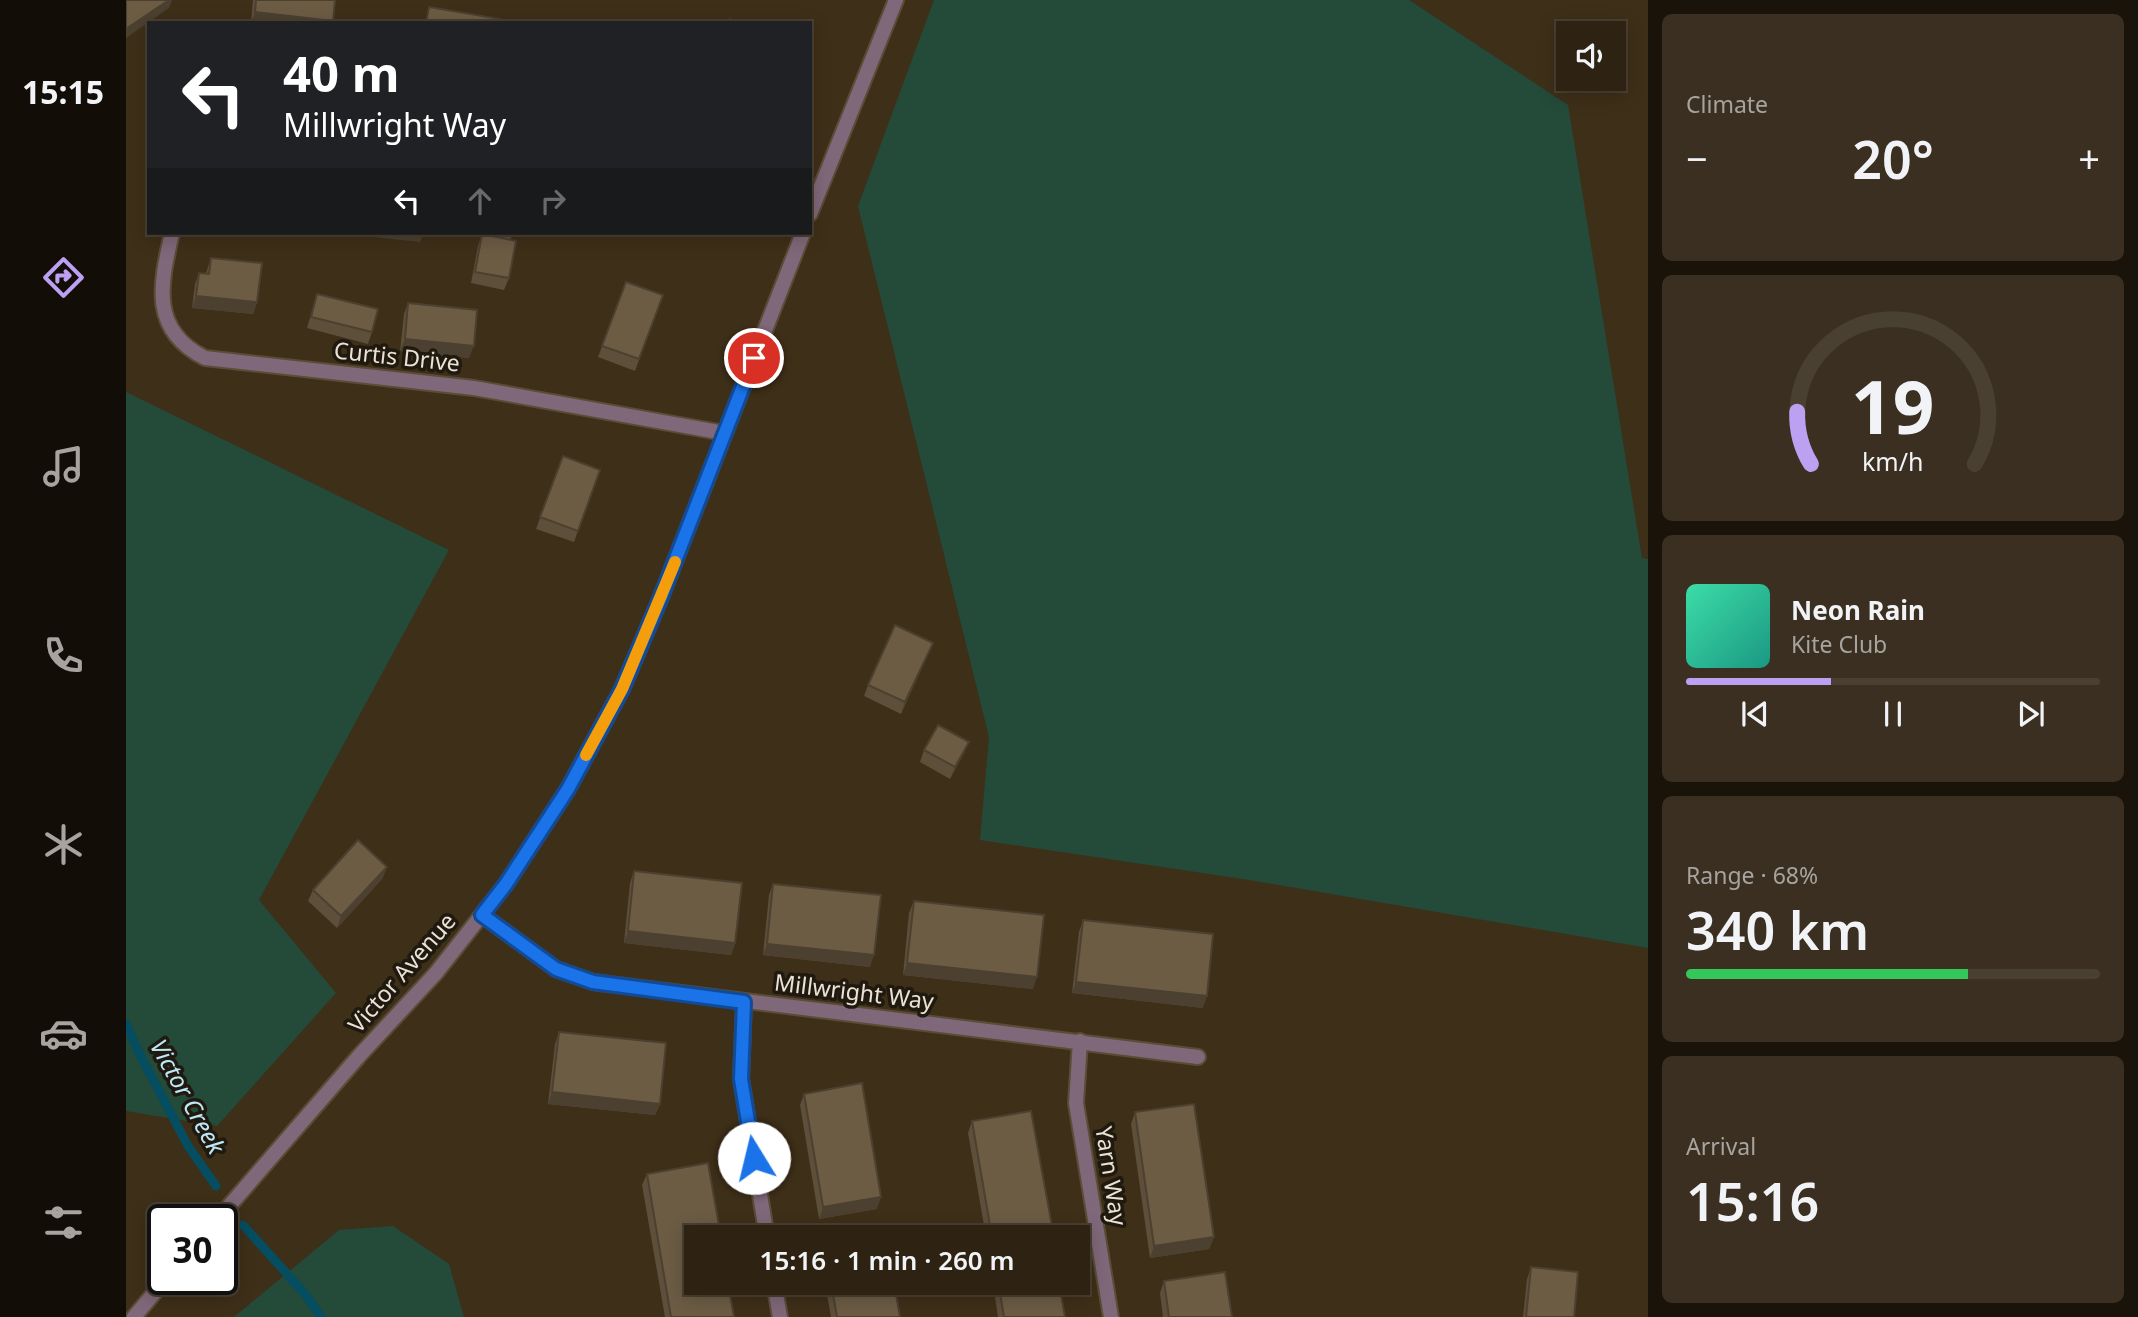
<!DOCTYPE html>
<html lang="en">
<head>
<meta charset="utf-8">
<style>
  :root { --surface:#2e2312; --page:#3a2f20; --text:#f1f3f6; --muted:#a7a49f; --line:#494032; --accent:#bca0f2 }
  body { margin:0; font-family:"Noto Sans",sans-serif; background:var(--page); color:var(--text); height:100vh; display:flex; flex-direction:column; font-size:26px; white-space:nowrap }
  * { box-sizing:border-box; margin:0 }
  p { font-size:23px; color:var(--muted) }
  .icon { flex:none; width:38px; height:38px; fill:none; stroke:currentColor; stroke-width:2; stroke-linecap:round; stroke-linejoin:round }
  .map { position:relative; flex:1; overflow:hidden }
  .details { display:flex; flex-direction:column; gap:14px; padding:14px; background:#19130a; width:490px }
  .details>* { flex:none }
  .guide { position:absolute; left:21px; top:21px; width:665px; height:214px; border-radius:0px; box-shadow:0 4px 18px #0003,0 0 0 2px var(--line); background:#202124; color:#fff; overflow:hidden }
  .tools { position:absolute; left:1430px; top:21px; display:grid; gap:14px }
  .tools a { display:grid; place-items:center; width:70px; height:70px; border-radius:0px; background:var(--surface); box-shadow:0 4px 18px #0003,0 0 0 2px var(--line); font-size:35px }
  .speed { position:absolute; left:21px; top:1204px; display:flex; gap:14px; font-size:35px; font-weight:700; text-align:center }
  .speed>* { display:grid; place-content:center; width:91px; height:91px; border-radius:50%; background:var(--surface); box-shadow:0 4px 18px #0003,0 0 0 2px var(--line); line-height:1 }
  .speed .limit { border:4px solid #111; border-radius:10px; background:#fff; color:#111 }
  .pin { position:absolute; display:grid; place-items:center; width:60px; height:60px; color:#fff; margin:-30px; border:4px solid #fff; border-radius:50%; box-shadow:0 2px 7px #0007 }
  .me { position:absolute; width:77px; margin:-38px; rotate:351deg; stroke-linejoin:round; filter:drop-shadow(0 0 5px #0008) }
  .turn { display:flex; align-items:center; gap:24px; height:147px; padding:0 21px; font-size:32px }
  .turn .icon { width:91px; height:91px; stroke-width:2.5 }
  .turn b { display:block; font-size:49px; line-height:60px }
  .lanes { display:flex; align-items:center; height:66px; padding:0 21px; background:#0003; justify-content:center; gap:35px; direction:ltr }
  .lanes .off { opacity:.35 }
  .big { font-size:52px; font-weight:600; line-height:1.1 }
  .details .card { flex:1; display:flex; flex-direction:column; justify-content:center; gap:10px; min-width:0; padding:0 24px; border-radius:10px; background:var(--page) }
  .details .dial { align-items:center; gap:0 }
  .dial svg { height:182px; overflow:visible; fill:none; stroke:var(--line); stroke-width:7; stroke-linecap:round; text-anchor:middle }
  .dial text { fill:var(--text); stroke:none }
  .song { display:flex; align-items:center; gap:21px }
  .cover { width:84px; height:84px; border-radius:10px; background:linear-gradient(135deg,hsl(160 70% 55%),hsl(170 70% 35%)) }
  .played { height:7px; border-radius:4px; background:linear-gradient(90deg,var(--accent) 35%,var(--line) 35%) }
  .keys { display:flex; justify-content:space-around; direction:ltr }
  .heat { display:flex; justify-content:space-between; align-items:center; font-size:38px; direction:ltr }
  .charge { height:10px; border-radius:5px; background:linear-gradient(90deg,#34c759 68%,var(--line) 0) }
  .trip { position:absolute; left:558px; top:1225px; width:406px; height:70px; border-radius:0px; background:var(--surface); box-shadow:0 4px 18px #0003,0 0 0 2px var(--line); font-weight:600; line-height:70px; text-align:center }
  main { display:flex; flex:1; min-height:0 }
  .tab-bar { display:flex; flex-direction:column; width:126px; justify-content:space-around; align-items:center; background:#120e07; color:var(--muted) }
  .tab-bar .icon { width:49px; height:49px }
  .tab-bar .active { color:var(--accent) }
  .tab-bar b { font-size:32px; color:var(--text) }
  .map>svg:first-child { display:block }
</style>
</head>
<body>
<main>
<nav class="tab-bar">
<b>15:15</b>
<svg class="icon active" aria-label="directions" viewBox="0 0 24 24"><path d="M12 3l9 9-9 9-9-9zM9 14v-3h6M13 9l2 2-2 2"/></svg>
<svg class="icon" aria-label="music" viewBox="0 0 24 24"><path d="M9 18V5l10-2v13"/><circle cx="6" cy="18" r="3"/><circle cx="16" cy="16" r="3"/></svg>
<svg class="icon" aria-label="phone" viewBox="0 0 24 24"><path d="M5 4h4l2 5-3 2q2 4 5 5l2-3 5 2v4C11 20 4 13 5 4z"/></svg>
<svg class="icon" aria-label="climate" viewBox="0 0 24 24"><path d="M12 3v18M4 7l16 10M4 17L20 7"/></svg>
<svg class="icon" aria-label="car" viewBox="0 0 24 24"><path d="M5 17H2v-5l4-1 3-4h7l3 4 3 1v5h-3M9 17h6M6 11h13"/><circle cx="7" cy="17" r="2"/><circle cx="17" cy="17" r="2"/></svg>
<svg class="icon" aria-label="filters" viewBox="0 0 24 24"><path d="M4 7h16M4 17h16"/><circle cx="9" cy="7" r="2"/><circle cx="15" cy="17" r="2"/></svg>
</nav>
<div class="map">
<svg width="1522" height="1317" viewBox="0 0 1522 1317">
  <rect width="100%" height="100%" fill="#3e2f18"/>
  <g fill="#244a39">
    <path d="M 808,0 L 1283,0 L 1442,105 L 1516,558 L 1522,559 L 1522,948 L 1117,879 L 854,840 L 863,737 L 732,206 Z"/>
    <path d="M 0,392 L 323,550 L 133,900 L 210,993 L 91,1126 L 0,1111 Z"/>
    <path d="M 267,1226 L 323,1264 L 338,1317 L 108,1317 L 213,1230 Z"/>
  </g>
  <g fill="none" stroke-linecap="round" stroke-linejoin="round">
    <g stroke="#054d60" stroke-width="9">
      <path d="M 0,1024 L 14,1055 L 62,1146 L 90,1186"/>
      <path d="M 117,1225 L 179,1294 L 195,1317"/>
    </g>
    <defs>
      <g id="minor">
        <path d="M 46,233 C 34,285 24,330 79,358 L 348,388 L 598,433"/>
        <path d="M 356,915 L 430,969 L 467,982 L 1072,1057"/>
        <path d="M 618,1002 L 615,1079 L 641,1237"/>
        <path d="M 954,1041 L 950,1103 L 985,1317"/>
        <path d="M 648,1283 L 654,1317"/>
      </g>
      <g id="tertiary">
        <path d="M 684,214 L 770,0"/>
        <path d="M 91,1220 L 233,1056 L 310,973 L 380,884 L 442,789 L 496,689 L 535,597 L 677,233"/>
        <path d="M 8,1317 L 40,1279"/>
      </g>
    </defs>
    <use href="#minor" stroke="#5a4c36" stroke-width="18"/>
    <use href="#tertiary" stroke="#5a4c36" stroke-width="18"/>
    <use href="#minor" stroke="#7f6879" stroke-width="14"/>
    <use href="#tertiary" stroke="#7f6879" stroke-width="14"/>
  </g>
  <g fill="#5d4f3a">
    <path d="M 127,0 L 209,0 L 207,21 L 206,23 L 125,23 Z"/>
    <path d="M 361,233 L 387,233 L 384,240 L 383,278 L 378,290 L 345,283 L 352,246 L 356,234 L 361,235 Z"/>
    <path d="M 85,258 L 131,302 L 127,314 L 66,308 L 69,284 L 73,273 L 80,273 Z"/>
    <path d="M 500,282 L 537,295 L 509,371 L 472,357 Z"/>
    <path d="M 191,294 L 246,332 L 242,344 L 181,328 Z"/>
    <path d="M 282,303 L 343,358 L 274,351 L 278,314 Z"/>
    <path d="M 437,456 L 474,470 L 448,542 L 410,529 Z"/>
    <path d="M 807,643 L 775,714 L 738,696 L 742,685 Z"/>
    <path d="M 843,742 L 838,753 L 824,779 L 794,762 L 798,750 Z"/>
    <path d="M 261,867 L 256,879 L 211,928 L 182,901 L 187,890 Z"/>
    <path d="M 508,871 L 609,943 L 605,955 L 498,943 L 504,883 Z"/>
    <path d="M 647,884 L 744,967 L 637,955 L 643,895 Z"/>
    <path d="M 788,901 L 907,989 L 777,975 L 783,913 Z"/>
    <path d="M 957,920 L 1077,1008 L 946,993 L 953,932 Z"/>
    <path d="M 433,1032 L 534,1104 L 529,1115 L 422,1104 L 429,1044 Z"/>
    <path d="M 678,1094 L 751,1209 L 693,1219 L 674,1105 Z"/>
    <path d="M 1009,1112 L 1088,1237 L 1083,1249 L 1024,1258 L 1005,1124 Z"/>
    <path d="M 846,1121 L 928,1237 L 860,1237 L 842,1133 Z"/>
    <path d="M 521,1174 L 608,1317 L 539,1317 L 516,1185 Z"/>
    <path d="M 1405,1267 L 1448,1317 L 1397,1317 L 1401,1279 Z"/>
    <path d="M 1038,1281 L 1106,1317 L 1037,1317 L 1034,1293 Z"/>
    <path d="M 699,1283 L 768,1283 L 774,1317 L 705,1317 Z"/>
    <path d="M 873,1286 L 939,1317 L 872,1317 L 869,1297 Z"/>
  </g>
  <g fill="#4c4030">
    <path d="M 43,0 L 46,0 L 43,8 L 0,38 L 0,29 Z"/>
    <path d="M 129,12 L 207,21 L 206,23 L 125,23 Z"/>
    <path d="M 218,233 L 298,233 L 294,242 L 218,234 Z"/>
    <path d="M 70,296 L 131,302 L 127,314 L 66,308 Z"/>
    <path d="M 279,339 L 348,346 L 343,358 L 274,351 Z"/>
    <path d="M 807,643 L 802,654 L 775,714 L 779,702 Z"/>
    <path d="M 843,742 L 838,753 L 824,779 L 829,767 Z"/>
    <path d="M 261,867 L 256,879 L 211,928 L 215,916 Z"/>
    <path d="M 502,931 L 609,943 L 605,955 L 498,943 Z"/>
    <path d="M 641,944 L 748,955 L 744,967 L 637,955 Z"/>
    <path d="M 781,963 L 911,977 L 907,989 L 777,975 Z"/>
    <path d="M 950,982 L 1081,996 L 1077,1008 L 946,993 Z"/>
    <path d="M 426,1092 L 534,1104 L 529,1115 L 422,1104 Z"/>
    <path d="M 755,1197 L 751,1209 L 693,1219 L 697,1207 Z"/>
    <path d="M 1088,1237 L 1083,1249 L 1024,1258 L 1028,1246 Z"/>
  </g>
  <g fill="#6c5c44" stroke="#4c4030" stroke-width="2">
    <path d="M 0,0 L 43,0 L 0,29 Z"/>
    <path d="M 130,0 L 209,0 L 207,21 L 129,12 Z"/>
    <path d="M 303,7 L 374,19 L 373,23 L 300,23 Z"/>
    <path d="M 604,19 L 612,23 L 602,23 Z"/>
    <path d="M 356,234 L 390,241 L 383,278 L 349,272 Z"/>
    <path d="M 85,258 L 136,263 L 131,302 L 70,296 L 73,273 L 83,274 Z"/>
    <path d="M 500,282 L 537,295 L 513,359 L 476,346 Z"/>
    <path d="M 191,294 L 252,309 L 246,332 L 185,317 Z"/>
    <path d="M 282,303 L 351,310 L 348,346 L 279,339 Z"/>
    <path d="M 437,456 L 474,470 L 452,531 L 414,517 Z"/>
    <path d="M 769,625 L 807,643 L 779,702 L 742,685 Z"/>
    <path d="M 812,725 L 843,742 L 829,767 L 798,750 Z"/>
    <path d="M 232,840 L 261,867 L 215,916 L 187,890 Z"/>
    <path d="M 508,871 L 616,883 L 609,943 L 502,931 Z"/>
    <path d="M 647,884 L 755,895 L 748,955 L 641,944 Z"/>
    <path d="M 788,901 L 918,915 L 911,977 L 781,963 Z"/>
    <path d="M 957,920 L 1087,934 L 1081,996 L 950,982 Z"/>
    <path d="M 433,1032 L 540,1043 L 534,1104 L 426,1092 Z"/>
    <path d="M 736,1083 L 755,1197 L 697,1207 L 678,1094 Z"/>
    <path d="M 1068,1104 L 1088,1237 L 1028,1246 L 1009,1112 Z"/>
    <path d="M 905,1111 L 928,1237 L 866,1237 L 846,1121 Z"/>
    <path d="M 582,1163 L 595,1237 L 570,1237 L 570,1283 L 602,1283 L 608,1317 L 545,1317 L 521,1174 Z"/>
    <path d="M 757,1225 L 760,1237 L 697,1237 L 696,1236 Z"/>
    <path d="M 1405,1267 L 1452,1272 L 1448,1317 L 1400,1317 Z"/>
    <path d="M 1099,1272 L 1106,1317 L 1043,1317 L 1038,1281 Z"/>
    <path d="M 705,1283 L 768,1283 L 774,1317 L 711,1317 Z"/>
    <path d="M 892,1283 L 933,1283 L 939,1317 L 878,1317 L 873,1286 Z"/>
  </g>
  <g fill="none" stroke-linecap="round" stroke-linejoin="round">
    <defs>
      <path id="route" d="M 628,358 L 535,597 L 496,689 L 442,789 L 380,884 L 356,915 L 430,969 L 467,982 L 618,1002 L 615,1079 L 628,1158"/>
    </defs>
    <use href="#route" stroke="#114b97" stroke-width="18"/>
    <use href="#route" stroke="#1a73e8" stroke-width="12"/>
    <path stroke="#f59e0b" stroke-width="12" d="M 460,755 L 496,689 L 549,562"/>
  </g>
  <g text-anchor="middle" stroke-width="7" stroke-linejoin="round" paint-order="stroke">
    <g font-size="23" fill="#ebe2d4" stroke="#1f190f">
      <text transform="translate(271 357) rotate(6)" y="8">Curtis Drive</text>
      <text transform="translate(276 973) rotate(-49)" y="8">Victor Avenue</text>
      <text transform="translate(728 992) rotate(7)" y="8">Millwright Way</text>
      <text transform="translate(985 1176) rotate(81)" y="8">Yarn Way</text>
    </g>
    <g font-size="24" font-style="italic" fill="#bfe8f7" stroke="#1f190f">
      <text transform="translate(61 1097) rotate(61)" y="8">Victor Creek</text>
    </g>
  </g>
</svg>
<div class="tools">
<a><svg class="icon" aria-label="sound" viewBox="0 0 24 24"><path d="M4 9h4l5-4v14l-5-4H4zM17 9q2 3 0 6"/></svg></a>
</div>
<div class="speed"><div class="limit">30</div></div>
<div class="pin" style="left:628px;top:358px;background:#d93025"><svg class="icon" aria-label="arrive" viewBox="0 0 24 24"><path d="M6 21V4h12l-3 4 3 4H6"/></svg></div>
<svg class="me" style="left:628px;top:1158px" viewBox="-20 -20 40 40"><circle r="19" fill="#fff"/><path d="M0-13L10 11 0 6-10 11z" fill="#1a73e8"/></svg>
<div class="trip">15:16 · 1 min · 260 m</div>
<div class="guide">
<div class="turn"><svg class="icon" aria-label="left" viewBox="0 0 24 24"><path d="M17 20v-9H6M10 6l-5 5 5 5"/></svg><div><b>40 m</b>Millwright Way</div></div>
<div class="lanes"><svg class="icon" aria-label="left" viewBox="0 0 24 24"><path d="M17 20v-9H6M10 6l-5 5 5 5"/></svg><svg class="icon off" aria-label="ahead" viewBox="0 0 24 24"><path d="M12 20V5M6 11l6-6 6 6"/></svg><svg class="icon off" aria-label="right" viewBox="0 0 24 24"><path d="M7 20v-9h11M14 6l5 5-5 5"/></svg></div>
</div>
</div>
<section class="details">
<div class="card"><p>Climate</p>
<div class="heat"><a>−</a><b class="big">20°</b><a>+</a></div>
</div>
<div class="card dial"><svg viewBox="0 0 100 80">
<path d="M14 69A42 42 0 1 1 86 69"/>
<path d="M14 69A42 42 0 0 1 8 46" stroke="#bca0f2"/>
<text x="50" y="56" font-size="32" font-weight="700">19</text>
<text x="50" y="72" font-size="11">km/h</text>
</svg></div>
<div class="card">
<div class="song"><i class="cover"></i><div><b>Neon Rain</b><p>Kite Club</p></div></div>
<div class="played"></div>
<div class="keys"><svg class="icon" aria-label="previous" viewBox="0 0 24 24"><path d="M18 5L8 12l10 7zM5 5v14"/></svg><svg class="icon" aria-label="pause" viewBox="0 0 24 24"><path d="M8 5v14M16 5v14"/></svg><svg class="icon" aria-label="next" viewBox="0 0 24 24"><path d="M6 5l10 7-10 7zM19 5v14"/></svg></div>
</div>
<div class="card"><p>Range · 68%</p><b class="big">340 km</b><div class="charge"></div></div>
<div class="card"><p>Arrival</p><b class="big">15:16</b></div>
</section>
</main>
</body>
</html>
